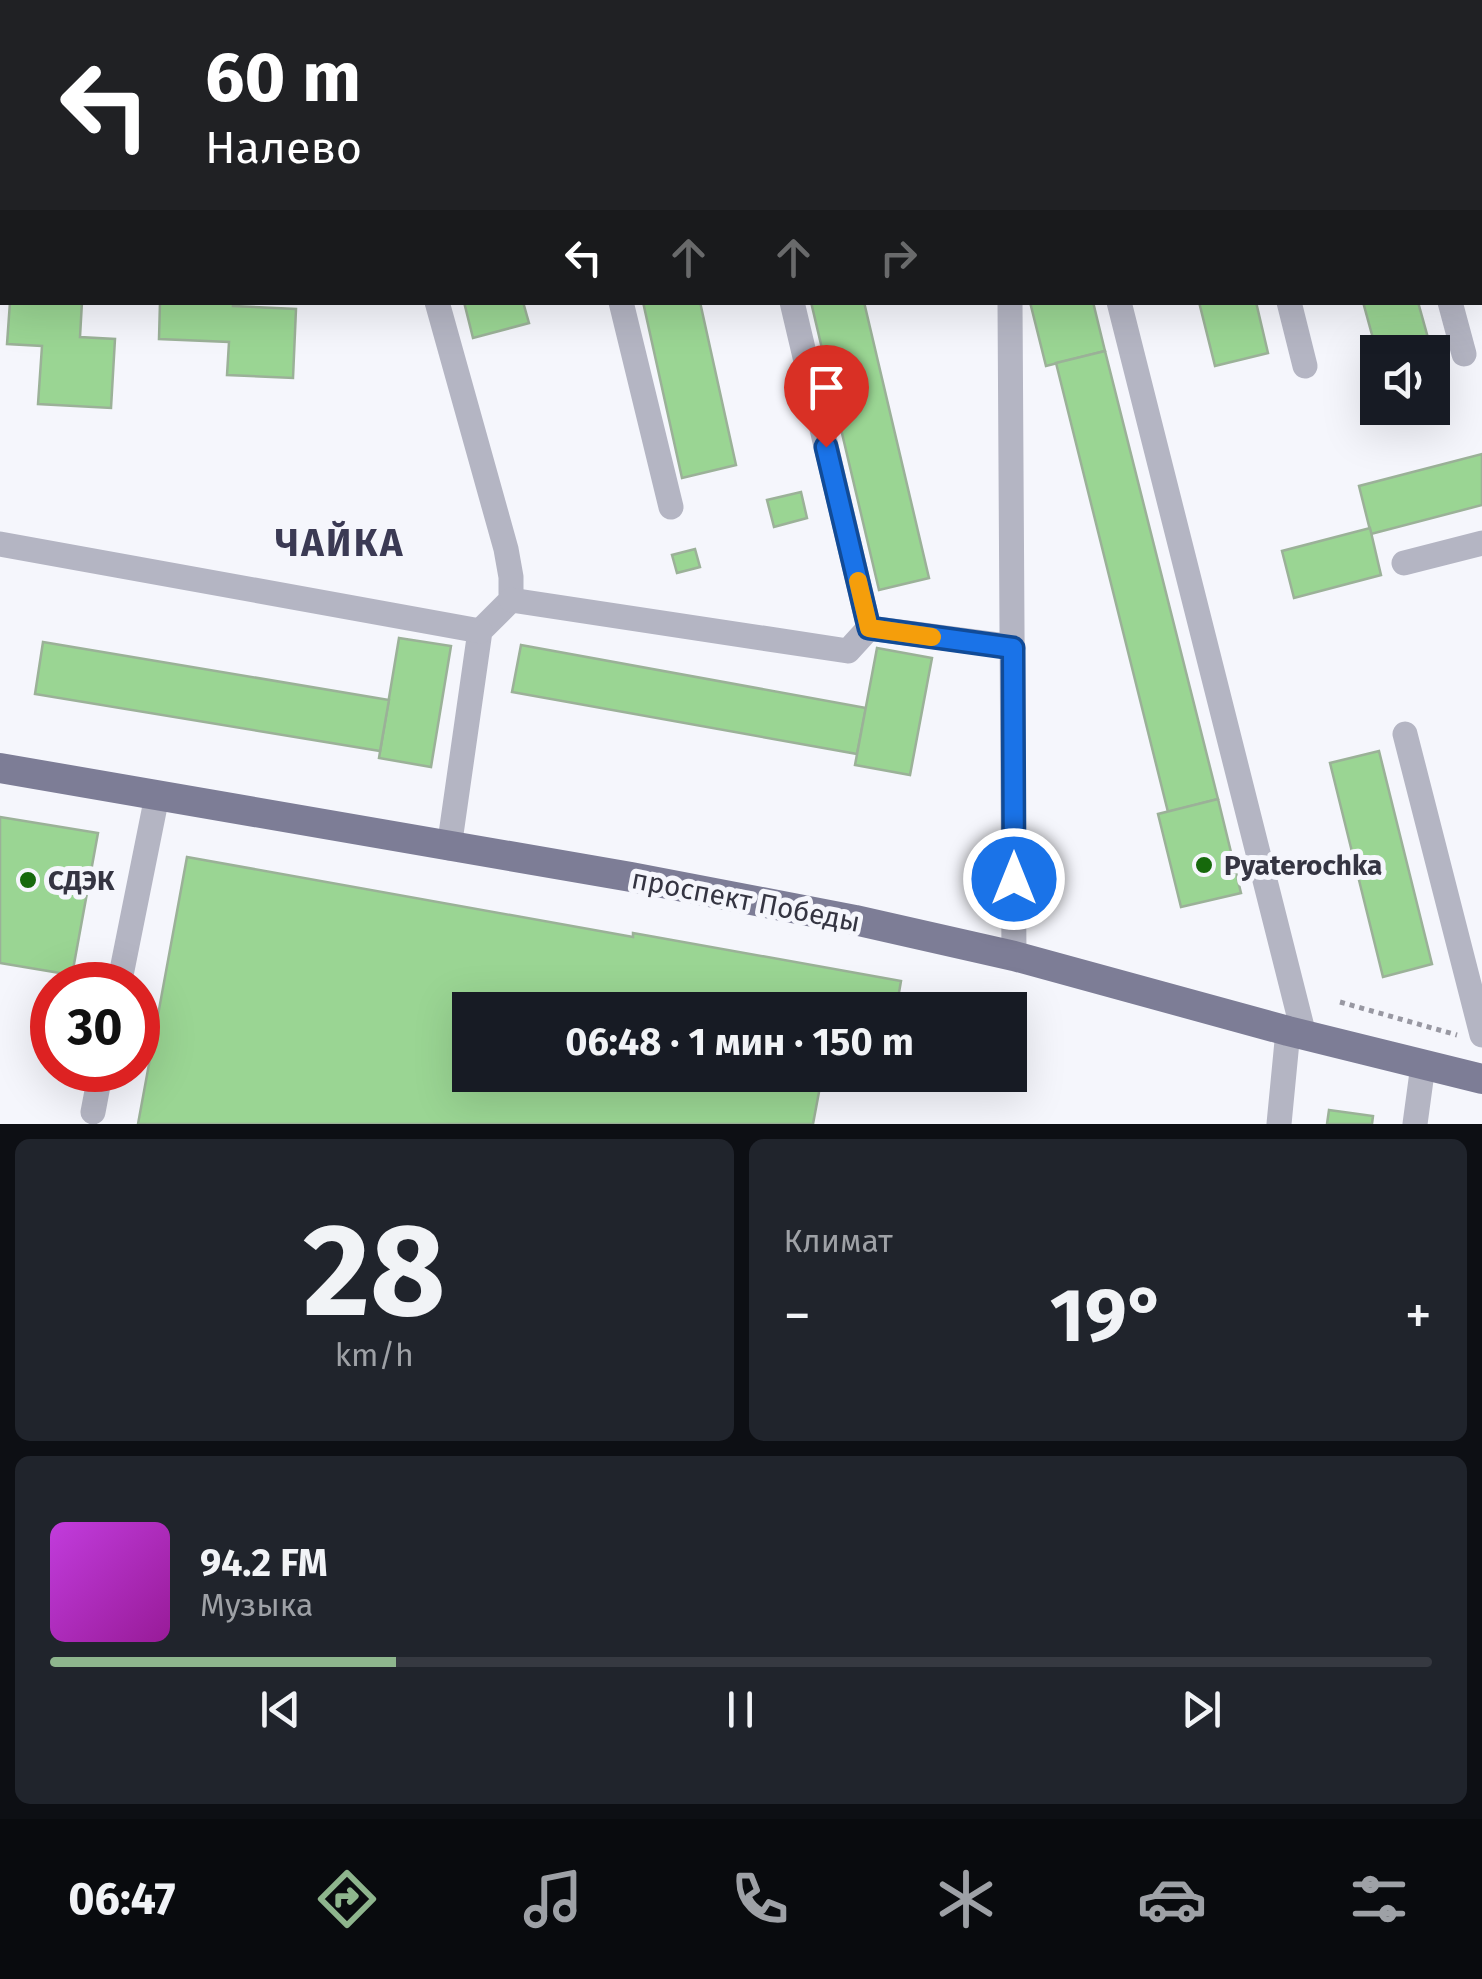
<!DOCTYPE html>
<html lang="ru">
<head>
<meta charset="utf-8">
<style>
  :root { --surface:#171b24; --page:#20242c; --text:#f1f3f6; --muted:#9ea1a6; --line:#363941; --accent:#8eb58d }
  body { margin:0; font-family:"Fira Sans",sans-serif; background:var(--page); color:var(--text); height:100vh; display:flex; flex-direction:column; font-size:38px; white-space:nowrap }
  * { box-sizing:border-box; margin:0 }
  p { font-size:32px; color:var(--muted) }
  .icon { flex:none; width:55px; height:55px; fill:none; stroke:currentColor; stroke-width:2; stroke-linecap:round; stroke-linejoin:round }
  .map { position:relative; height:1124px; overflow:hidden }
  .side { display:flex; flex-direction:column; gap:15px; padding:15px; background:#0d0f14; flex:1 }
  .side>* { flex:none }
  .top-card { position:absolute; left:0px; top:0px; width:1482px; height:305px; box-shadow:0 10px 40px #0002; background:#202124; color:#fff; overflow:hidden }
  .controls { position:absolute; left:1360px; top:335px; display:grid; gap:20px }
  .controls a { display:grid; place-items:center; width:90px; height:90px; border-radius:0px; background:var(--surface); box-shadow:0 10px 40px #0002; font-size:50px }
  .speed { position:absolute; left:30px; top:962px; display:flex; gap:20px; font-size:50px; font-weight:700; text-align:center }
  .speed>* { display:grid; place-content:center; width:130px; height:130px; border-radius:50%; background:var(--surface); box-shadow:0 10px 40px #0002; line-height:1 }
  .speed .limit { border:15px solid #d22; background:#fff; color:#111 }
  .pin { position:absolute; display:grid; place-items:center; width:85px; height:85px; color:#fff; margin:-102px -42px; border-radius:50% 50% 50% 0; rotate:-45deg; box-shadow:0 0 10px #0007 }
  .pin .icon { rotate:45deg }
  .me { position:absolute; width:110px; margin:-55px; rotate:0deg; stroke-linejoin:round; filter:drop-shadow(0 0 8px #0008) }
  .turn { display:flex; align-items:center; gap:35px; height:210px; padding:0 40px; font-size:45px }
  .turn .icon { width:130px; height:130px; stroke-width:2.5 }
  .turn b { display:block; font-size:70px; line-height:85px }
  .lanes { display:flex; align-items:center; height:95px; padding:0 40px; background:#0003; justify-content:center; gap:50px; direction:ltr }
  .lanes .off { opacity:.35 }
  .big { font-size:75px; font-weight:700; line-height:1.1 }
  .side .tile { flex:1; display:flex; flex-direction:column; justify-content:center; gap:15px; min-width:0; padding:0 35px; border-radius:15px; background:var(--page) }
  .side .dial { align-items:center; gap:0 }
  .dial b { font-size:130px; line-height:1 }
  .song { display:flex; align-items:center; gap:30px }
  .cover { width:120px; height:120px; border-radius:15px; background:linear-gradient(135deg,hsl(290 70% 55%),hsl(300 70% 35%)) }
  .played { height:10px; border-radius:5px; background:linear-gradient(90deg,var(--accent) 25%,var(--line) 25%) }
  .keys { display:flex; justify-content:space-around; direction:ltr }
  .heat { display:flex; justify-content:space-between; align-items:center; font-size:55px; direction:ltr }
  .side .tiles { flex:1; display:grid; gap:15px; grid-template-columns:1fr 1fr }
  .tile:last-child { grid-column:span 2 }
  .trip { position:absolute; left:452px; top:992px; width:575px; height:100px; border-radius:0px; background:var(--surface); box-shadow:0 10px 40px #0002; font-weight:700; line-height:100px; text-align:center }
  .tabs { display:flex; height:160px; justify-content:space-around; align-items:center; background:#090b0e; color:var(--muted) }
  .tabs .icon { width:70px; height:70px }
  .tabs .active { color:var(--accent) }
  .tabs b { font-size:45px; color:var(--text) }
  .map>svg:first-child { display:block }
</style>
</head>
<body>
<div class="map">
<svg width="1482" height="1124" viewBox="0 0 1482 1124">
  <rect width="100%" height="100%" fill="#f5f6fc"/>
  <path fill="#c8c8ff" d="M 167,0 L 686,0 L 687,2 L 167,2 Z"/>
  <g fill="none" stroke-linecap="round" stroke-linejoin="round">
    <path stroke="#a8a6f3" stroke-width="8" d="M 1480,28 L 1482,28"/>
  </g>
  <g fill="#9ad593" stroke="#9bb198" stroke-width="2.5">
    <path d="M 10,302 L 82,302 L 80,337 L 115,339 L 111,408 L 38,404 L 42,346 L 7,344 Z"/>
    <path d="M 160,302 L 233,302 L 233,306 L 296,309 L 293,378 L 227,375 L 229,342 L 159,339 Z"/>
    <path d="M 464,302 L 523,302 L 529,323 L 473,338 Z"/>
    <path d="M 643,302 L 700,302 L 736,465 L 682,478 Z"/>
    <path d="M 811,302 L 864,302 L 929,578 L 879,590 Z"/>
    <path d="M 1030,302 L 1093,302 L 1105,351 L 1046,366 Z"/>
    <path d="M 1199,302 L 1256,302 L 1268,353 L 1215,366 Z"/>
    <path d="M 1363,302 L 1418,302 L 1428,338 L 1377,353 Z"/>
    <path d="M 1105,351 L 1218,799 L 1168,812 L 1056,363 Z"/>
    <path d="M 1482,454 L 1482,505 L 1371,534 L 1359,486 Z"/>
    <path d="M 801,492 L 807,518 L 774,527 L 767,500 Z"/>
    <path d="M 1370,528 L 1381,575 L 1294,598 L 1282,551 Z"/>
    <path d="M 695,549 L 700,567 L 677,573 L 672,555 Z"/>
    <path d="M 399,638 L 451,646 L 431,767 L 379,758 Z"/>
    <path d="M 43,642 L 389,700 L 380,751 L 35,694 Z"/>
    <path d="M 521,645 L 866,708 L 857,754 L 512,692 Z"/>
    <path d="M 877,648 L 932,658 L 910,775 L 855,765 Z"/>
    <path d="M 1379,751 L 1432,964 L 1383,977 L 1330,763 Z"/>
    <path d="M 1218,799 L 1241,893 L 1181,907 L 1158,814 Z"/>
    <path d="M 0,817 L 98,833 L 72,975 L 0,963 Z"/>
    <path d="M 187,857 L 633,937 L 633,933 L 901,981 L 896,1010 L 470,1010 L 470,1075 L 884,1075 L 882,1087 L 822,1076 L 813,1124 L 138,1124 Z"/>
    <path d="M 1329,1110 L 1373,1116 L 1372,1124 L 1327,1124 Z"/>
  </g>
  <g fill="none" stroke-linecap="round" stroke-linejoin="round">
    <g stroke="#9898a2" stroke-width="5" stroke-dasharray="5 5" stroke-linecap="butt">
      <path d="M 331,2 L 332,0"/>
      <path d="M 1340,1002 L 1457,1035"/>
    </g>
    <g stroke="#b4b5c3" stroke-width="25">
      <path d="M 694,0 L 695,2"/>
      <path d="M 1011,0 L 1011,2"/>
      <path d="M 1071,0 L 1071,2"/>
      <path d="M 1450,0 L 1451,2"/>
      <path d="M 152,2 L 152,0"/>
      <path d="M 1149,2 L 1163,0"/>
      <path d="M 0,55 L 2,55"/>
      <path d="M 1480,76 L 1482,76"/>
      <path d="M 0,187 L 2,187"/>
      <path d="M 437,302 L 506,549 L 511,577 L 511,600 L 480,631 L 449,848"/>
      <path d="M 621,302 L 671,507"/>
      <path d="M 792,302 L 869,628"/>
      <path d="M 1010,302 L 1014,956"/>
      <path d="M 1119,302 L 1304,1035"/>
      <path d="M 1289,302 L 1305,366"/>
      <path d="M 1450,302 L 1464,354"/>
      <path d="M 0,544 L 480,631"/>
      <path d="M 1404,563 L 1482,543"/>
      <path d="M 511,600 L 848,651 L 869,628"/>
      <path d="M 869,628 L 1013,647"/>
      <path d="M 1405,734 L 1482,1035"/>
      <path d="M 119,985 L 157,796"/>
      <path d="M 93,1112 L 101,1070"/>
      <path d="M 1279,1124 L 1288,1031"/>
      <path d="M 1415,1124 L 1423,1065"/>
    </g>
    <path stroke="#7d7d96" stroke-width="30" d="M 0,768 L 631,877 L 855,920 L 1014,956 L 1288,1031 L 1482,1079"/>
  </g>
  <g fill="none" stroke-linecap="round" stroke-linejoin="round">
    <defs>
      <path id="route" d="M 826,447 L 869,628 L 1013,648 L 1014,879"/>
    </defs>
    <use href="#route" stroke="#114b97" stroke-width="25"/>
    <use href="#route" stroke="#1a73e8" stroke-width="18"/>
    <path stroke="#f59e0b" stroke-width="18" d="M 858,581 L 869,628 L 932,637"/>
  </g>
  <g fill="#16690c" stroke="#f5f6fc" stroke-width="4">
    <circle cx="1204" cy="865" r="10"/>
    <circle cx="28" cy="880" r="10"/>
  </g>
  <g text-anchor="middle" stroke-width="10" stroke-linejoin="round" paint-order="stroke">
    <g font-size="28" font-weight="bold" fill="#353542" stroke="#f5f6fc" text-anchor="start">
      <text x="1224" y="875">Pyaterochka</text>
      <text x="48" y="890">СДЭК</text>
    </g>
    <g font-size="28" fill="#353542" stroke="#f5f6fc">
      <text transform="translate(746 900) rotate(11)" y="10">проспект Победы</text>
    </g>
    <g font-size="38" font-weight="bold" letter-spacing="2.5" fill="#3b3a54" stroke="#f5f6fc">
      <text x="340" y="556">ЧАЙКА</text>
    </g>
  </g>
</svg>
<div class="controls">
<a><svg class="icon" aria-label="sound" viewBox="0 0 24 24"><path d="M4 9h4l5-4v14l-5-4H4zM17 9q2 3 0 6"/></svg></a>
</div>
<div class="speed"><div class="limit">30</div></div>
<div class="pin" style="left:826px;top:447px;background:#d93025"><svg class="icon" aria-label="arrive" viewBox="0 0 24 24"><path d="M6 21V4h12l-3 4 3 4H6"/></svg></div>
<svg class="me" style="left:1014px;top:879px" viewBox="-20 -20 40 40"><circle r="17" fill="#1a73e8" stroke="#fff" stroke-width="3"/><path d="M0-11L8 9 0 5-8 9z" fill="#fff"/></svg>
<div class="trip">06:48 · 1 мин · 150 m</div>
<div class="top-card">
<div class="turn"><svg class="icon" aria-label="left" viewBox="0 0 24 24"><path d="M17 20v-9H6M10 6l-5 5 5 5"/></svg><div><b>60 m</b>Налево</div></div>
<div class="lanes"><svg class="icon" aria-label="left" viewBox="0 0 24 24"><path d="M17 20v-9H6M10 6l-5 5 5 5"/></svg><svg class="icon off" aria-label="ahead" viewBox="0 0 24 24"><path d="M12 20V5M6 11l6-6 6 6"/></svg><svg class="icon off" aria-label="ahead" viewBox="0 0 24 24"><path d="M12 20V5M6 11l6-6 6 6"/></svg><svg class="icon off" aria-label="right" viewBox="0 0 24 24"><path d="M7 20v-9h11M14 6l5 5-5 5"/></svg></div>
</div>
</div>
<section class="side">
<div class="tiles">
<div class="tile dial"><b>28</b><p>km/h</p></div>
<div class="tile"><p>Климат</p>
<div class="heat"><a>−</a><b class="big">19°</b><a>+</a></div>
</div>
<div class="tile">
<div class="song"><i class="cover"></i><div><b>94.2 FM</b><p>Музыка</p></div></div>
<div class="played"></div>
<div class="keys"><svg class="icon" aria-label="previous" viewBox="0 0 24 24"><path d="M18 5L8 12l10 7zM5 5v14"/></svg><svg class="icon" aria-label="pause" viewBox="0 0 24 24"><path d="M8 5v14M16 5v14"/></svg><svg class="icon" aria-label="next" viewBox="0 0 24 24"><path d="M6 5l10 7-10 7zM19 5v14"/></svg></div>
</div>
</div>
</section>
<nav class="tabs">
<b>06:47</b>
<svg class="icon active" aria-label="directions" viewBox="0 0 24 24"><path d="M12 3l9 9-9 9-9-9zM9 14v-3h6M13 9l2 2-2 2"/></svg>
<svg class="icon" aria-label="music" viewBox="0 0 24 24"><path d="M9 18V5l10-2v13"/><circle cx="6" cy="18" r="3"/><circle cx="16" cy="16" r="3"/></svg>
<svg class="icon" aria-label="phone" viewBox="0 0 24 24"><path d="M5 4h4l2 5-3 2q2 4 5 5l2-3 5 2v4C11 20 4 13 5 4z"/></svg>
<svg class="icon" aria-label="climate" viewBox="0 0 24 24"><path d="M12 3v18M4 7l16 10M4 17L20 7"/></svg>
<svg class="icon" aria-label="car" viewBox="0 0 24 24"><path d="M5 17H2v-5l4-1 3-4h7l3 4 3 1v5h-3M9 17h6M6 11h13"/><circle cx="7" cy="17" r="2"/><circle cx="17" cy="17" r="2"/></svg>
<svg class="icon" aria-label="filters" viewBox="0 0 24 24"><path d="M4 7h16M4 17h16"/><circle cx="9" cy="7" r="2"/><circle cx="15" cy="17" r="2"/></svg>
</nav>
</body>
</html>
